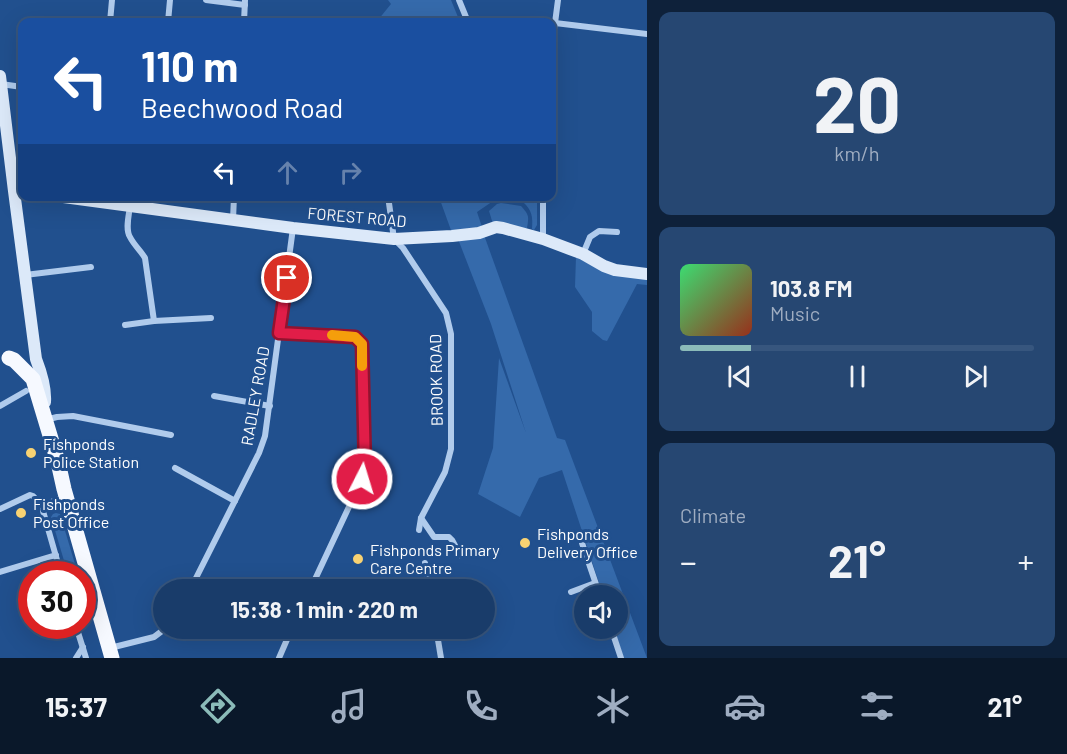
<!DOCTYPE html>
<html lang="en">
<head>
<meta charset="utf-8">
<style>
  :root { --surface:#193c6a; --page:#264772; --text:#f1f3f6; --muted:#9fadc1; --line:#37567e; --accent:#8bbbb9 }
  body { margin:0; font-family:Barlow,sans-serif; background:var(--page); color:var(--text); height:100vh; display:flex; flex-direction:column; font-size:22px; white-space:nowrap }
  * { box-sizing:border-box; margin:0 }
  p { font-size:20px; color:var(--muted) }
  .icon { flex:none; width:33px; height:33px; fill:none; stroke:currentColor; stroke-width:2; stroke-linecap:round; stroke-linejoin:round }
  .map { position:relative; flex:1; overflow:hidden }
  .side { display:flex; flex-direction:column; gap:12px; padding:12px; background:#0e213a; width:420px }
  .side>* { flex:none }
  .guide { position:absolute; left:18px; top:18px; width:538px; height:183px; border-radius:12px; box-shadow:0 6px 24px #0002,0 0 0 2px var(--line); background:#1a4fa0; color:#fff; overflow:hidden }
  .fabs { position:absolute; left:574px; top:585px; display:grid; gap:12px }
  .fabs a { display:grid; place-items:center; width:54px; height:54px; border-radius:50%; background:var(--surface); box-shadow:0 6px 24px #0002,0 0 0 2px var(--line); font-size:30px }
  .speed { position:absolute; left:18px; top:561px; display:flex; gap:12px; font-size:30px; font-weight:700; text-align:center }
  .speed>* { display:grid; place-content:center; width:78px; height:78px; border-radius:50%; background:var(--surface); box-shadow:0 6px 24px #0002,0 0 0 2px var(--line); line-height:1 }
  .speed .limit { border:9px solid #d22; background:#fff; color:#111 }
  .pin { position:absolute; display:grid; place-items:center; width:51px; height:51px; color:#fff; margin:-26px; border:3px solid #fff; border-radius:50%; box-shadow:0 2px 6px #0007 }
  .me { position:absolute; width:66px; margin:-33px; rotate:5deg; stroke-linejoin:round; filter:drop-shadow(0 0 4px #0008) }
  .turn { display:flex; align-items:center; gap:21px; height:126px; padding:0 24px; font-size:27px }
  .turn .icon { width:78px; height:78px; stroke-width:2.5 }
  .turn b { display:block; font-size:42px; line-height:51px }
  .lanes { display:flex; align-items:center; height:57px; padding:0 24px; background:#0003; justify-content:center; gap:30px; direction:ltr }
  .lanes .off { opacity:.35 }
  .big { font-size:45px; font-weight:700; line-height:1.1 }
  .side .card { flex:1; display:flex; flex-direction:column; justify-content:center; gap:9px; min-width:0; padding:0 21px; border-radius:12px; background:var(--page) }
  .side .dial { align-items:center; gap:0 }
  .dial b { font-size:78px; line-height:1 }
  .song { display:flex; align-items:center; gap:18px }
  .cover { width:72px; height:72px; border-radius:9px; background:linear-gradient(135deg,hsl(140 70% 55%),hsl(10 70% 35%)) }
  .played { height:6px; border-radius:3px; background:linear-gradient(90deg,var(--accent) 20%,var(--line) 20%) }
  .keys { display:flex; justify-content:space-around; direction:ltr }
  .heat { display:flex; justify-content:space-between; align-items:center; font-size:33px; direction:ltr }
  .trip { position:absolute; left:153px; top:579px; width:342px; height:60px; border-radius:30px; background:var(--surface); box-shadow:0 6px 24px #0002,0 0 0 2px var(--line); font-weight:700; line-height:60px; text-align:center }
  .menu { display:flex; height:96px; justify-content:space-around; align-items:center; background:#0a182a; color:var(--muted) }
  .menu .icon { width:42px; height:42px }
  .menu .selected { color:var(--accent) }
  .menu b { font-size:27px; color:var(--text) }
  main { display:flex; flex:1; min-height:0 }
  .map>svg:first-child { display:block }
</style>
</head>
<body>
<main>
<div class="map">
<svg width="647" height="658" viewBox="0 0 647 658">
  <rect width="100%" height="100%" fill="#21508e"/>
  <g fill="#356aab">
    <path d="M 388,0 L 451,0 L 460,22 L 378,22 L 378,20 L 391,4 Z"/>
    <path d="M 439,197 L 499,197 L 477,212 L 482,227 L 452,233 Z"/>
    <path d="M 526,197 L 537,197 L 537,225 L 534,230 L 532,229 C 533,217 532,210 523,202 Z"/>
    <path d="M 501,203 L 521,206 C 529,215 529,216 527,228 L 525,229 L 493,224 L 489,211 L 497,204 Z"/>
    <path d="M 484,235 L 557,438 L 565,440 L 647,658 L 624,658 L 614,629 L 618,628 L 618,596 L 603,595 L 562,470 L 539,478 L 520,517 L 478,494 L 493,448 L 499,358 L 526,433 L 491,324 L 458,239 Z"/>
    <path d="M 576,257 L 595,267 L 647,277 L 647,285 L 637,284 L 607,341 L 603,340 L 592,331 L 592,312 L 575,287 Z"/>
    <path d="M 56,513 L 60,514 L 78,574 L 68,574 L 51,517 L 53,514 Z"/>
  </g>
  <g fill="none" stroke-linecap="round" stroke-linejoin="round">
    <g stroke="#b0cbec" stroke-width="6">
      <path d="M 206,0 L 245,5"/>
      <path d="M 459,0 L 468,22"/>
      <path d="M 110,22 L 112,0"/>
      <path d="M 168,22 L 170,0"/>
      <path d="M 244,22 L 245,0"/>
      <path d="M 555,23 L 647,34"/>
      <path d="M 552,46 L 558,0"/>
      <path d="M 1,84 L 22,87"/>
      <path d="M 388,196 L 394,239 L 403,248 L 446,313 L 451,334 L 451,449 L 445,472 L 421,518 L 419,530"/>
      <path d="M 543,196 L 543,238"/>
      <path d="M 130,206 C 129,215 125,229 130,237 C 134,245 141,251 145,258 L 154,321"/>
      <path d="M 233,220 L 234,196"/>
      <path d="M 583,254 L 590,237 L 599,231 L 617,232"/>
      <path d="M 25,275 L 91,267"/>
      <path d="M 125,325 L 154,321 L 211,318"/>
      <path d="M 279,333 L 355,337 L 362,343 L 365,468 L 362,479 L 310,590"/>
      <path d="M 214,396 L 270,406"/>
      <path d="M 0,406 L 26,391"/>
      <path d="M 45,420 L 57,417 L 73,416 L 171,435"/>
      <path d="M 175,468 L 235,501"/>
      <path d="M 0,509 L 30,495 L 33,496 L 44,508"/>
      <path d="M 421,518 L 434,537 L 449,537 L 452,540 L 460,555"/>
      <path d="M 582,543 L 600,596"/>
      <path d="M 425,563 L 429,590"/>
      <path d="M 0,572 L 56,555"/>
      <path d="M 61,574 L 43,511 C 46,502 56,500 64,498"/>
      <path d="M 190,590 L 259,453 L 265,436 L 293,228"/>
      <path d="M 571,592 L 595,583"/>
      <path d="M 484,596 L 487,595"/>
      <path d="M 76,626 L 86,658"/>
      <path d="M 436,628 L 441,658"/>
      <path d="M 611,628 L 621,658"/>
      <path d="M 110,648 L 154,637 L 166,628"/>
      <path d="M 76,658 L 83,647"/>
      <path d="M 279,658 L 292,628"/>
    </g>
    <g stroke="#dce9f9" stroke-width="12">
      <path d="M 0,76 L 14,191 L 36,359 C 41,372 46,388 45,402"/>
      <path d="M 56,196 L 293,228 L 394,239 L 452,236 L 479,233 L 496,227 L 503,228 L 543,239 L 583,254 L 604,266 L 615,270 L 647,274"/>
    </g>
    <path stroke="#f6f9ff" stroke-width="15" d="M 9,358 L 14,360 L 33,379 L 58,462 L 64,489 L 112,658"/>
  </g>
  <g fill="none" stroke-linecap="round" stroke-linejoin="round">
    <defs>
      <path id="route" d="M 287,278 L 279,333 L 355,337 L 362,344 L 365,468 L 362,479"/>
    </defs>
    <use href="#route" stroke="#92132f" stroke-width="15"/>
    <use href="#route" stroke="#e11d48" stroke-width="10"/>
    <path stroke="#f59e0b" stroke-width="10" d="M 332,335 L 355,337 L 362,344 L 362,366"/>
  </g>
  <g fill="#f8d272" stroke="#21508e" stroke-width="2">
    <circle cx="31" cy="453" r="6"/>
    <circle cx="21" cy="513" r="6"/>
    <circle cx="525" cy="543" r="6"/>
    <circle cx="358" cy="559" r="6"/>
  </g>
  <g text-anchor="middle" stroke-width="6" stroke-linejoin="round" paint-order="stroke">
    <g font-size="16" fill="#fff" stroke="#21508e">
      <text transform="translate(357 217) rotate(5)" y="6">FOREST ROAD</text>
      <text transform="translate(436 380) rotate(-91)" y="6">BROOK ROAD</text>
      <text transform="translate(255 396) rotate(-80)" y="6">RADLEY ROAD</text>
    </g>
    <g font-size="16" fill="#fff" stroke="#21508e" text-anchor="start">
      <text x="43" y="450">Fishponds<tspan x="43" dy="18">Police Station</tspan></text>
      <text x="33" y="510">Fishponds<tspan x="33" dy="18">Post Office</tspan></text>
      <text x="537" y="540">Fishponds<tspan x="537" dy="18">Delivery Office</tspan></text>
      <text x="370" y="556">Fishponds Primary<tspan x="370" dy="18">Care Centre</tspan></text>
    </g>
  </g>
</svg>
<div class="fabs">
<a><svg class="icon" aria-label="sound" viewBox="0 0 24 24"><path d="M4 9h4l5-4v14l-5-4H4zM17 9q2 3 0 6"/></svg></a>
</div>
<div class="speed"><div class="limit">30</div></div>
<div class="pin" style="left:287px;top:278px;background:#d93025"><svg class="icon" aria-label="arrive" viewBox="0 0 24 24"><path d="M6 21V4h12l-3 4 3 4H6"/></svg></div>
<svg class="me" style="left:362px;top:479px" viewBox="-20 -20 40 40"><circle r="17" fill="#e11d48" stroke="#fff" stroke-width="3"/><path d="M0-11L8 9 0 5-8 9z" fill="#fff"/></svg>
<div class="trip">15:38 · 1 min · 220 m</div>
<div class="guide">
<div class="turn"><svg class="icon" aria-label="left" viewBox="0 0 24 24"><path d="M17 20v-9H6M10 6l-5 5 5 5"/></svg><div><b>110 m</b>Beechwood Road</div></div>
<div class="lanes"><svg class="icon" aria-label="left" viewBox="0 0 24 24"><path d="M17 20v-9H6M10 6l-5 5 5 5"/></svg><svg class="icon off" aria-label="ahead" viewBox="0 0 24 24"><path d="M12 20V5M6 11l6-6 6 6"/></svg><svg class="icon off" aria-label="right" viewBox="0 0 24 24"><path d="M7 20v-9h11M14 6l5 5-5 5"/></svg></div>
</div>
</div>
<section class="side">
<div class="card dial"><b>20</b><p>km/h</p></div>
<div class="card">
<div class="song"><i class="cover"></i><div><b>103.8 FM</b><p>Music</p></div></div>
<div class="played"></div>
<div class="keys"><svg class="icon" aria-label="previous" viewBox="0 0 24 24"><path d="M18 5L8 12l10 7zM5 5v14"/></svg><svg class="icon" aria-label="pause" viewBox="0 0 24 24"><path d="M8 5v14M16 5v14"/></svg><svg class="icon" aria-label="next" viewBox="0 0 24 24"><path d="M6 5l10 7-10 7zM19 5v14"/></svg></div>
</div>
<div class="card"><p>Climate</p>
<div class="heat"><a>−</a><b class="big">21°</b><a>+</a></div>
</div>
</section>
</main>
<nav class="menu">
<b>15:37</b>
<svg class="icon selected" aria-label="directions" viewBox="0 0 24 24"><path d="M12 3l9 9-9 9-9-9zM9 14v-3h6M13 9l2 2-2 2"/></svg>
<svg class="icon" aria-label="music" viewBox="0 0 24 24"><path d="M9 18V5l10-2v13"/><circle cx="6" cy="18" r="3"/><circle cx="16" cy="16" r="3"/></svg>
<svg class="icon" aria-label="phone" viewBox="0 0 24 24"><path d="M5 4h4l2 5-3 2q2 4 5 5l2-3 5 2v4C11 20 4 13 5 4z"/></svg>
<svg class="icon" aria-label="climate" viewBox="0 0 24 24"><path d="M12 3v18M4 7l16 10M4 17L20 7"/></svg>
<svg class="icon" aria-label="car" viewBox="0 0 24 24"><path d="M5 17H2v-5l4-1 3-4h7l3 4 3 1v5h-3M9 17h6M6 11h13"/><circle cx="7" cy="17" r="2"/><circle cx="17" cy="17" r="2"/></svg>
<svg class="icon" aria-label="filters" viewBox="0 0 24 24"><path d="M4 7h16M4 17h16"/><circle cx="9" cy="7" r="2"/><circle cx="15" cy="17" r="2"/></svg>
<b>21°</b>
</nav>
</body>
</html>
